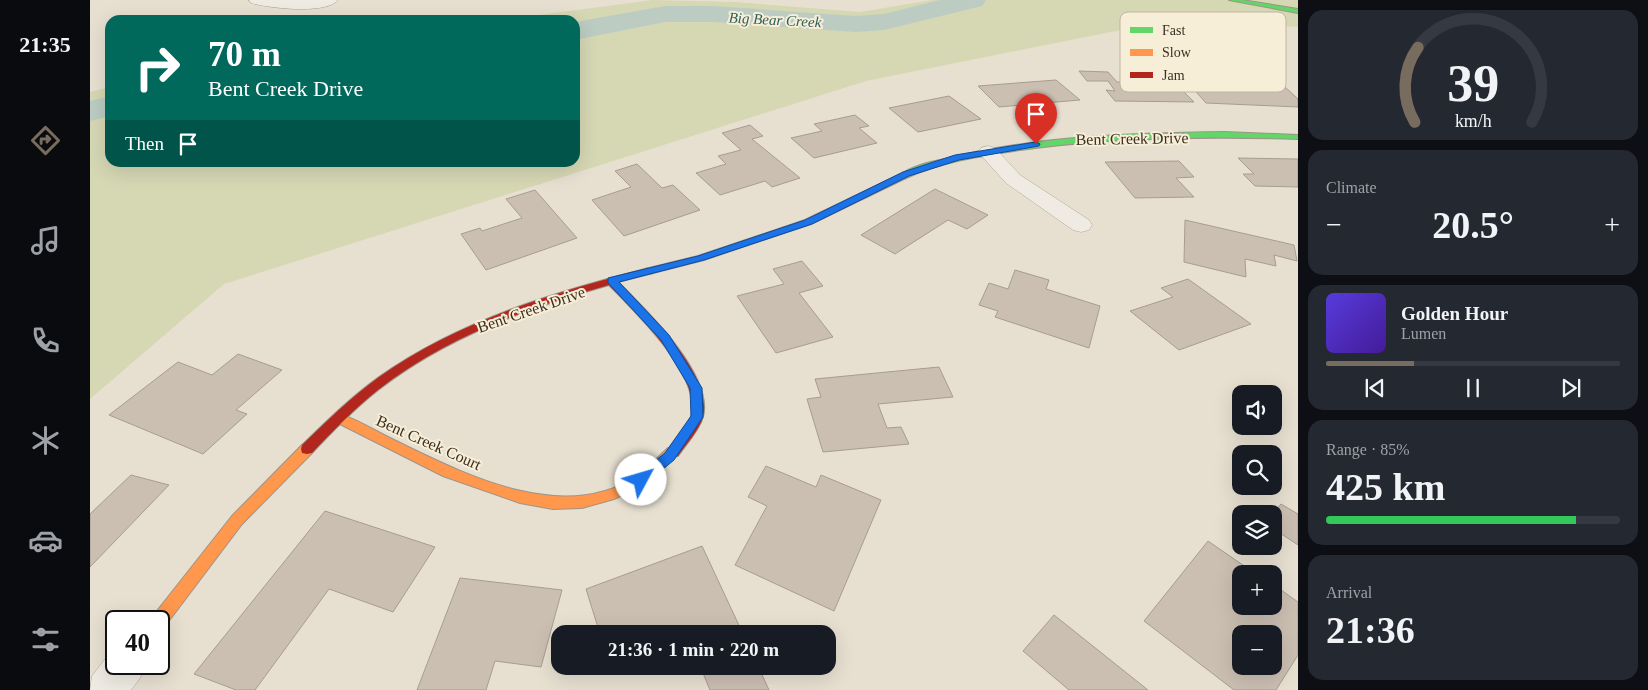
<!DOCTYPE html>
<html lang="en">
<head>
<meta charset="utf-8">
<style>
  :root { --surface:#171b24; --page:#242831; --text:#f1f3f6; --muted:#9ea1a6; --line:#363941; --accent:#786c5e }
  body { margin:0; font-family:"Times New Roman",serif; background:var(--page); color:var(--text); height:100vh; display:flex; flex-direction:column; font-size:19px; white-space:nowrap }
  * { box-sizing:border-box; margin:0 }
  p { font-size:16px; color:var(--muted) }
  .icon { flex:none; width:28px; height:28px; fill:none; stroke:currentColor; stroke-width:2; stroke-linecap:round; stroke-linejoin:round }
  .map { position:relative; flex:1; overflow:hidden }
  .panel { display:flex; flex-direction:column; gap:10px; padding:10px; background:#0d0f14; width:350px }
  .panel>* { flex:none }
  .hud { position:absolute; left:15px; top:15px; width:475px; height:152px; border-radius:15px; box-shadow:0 5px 20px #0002; background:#00695c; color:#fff; overflow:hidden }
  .tools { position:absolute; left:1142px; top:385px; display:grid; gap:10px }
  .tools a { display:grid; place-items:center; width:50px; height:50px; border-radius:10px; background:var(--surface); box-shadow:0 5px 20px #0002; font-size:25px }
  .speed { position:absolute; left:15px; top:610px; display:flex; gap:10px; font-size:25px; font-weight:700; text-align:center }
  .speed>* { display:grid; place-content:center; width:65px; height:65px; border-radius:50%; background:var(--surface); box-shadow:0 5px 20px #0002; line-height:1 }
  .speed .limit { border:2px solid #111; border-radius:8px; background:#fff; color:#111 }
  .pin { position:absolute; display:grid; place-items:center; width:42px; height:42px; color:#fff; margin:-51px -21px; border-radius:50% 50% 50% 0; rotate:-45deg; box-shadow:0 0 5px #0007 }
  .pin .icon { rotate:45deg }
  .me { position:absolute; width:55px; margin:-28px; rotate:51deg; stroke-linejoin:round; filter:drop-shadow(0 0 4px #0008) }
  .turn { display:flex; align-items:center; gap:18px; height:105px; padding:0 20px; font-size:22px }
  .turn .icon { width:65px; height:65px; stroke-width:2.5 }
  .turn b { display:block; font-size:35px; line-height:42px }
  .then { display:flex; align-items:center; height:48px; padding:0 20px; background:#0003; gap:10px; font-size:19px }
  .big { font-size:38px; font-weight:700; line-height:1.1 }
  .panel .card { flex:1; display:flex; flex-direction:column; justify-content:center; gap:8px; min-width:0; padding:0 18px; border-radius:15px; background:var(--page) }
  .panel .dial { align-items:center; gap:0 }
  .dial svg { height:130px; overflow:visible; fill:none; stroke:var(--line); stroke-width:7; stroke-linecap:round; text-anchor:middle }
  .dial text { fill:var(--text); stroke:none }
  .song { display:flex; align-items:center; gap:15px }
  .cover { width:60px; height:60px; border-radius:8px; background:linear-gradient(135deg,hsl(250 70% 55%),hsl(260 70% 35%)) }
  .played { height:5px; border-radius:2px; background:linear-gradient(90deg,var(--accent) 30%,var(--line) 30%) }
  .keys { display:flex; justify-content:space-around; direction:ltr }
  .heat { display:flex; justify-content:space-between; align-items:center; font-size:28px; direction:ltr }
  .charge { height:8px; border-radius:4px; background:linear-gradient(90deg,#34c759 85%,var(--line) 0) }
  .trip { position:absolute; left:461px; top:625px; width:285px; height:50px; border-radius:15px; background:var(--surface); box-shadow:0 5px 20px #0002; font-weight:700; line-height:50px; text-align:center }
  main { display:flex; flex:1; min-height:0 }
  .menu { display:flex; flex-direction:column; width:90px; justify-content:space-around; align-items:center; background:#090b0e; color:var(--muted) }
  .menu .icon { width:35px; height:35px }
  .menu .selected { color:var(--accent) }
  .menu b { font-size:22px; color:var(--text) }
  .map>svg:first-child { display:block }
</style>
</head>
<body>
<main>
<nav class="menu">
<b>21:35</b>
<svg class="icon selected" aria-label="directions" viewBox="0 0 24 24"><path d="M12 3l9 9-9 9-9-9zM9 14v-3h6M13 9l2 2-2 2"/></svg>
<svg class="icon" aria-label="music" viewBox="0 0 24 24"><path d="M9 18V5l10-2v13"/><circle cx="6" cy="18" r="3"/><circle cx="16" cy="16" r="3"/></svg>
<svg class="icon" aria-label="phone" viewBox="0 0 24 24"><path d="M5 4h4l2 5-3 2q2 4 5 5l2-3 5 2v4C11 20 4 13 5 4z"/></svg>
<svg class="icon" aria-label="climate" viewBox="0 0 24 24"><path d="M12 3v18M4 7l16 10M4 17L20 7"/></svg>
<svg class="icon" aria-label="car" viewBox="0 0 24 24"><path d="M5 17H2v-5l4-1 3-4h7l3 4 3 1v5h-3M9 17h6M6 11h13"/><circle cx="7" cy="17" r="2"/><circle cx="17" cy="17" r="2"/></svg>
<svg class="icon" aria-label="filters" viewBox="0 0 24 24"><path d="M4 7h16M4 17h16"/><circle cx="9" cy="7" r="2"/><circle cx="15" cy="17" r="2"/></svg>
</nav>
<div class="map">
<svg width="1208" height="690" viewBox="0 0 1208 690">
  <rect width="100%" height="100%" fill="#e7e0d1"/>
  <path fill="#d6d7b3" d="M 563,0 L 645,2 L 770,12 L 842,0 L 1208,0 L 1208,27 L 1081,20 L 776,81 L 134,284 L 0,399 L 0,92 L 20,87 L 20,162 L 485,162 L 485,20 L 411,20 Z"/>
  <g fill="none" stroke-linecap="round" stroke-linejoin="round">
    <g fill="#bcccc2" fill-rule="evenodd">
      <path d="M 850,0 L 896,0 L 892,6 L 794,30 L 765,32 L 624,22 L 575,22 L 485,40 L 485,22 L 575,6 L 624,6 L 765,16 L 794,14 Z"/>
      <path d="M 20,96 L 20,116 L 0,121 L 0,101 Z"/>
    </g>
  </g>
  <g fill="#cbbfb2" stroke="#a89c90" fill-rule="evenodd">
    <path d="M 1138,59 L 1166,60 L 1208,99 L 1208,107 L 1116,103 L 1099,84 L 1166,86 Z"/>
    <path d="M 989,71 L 1018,72 L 1027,82 L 1085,83 L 1104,102 L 1025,101 L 1016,90 L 1025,91 L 1018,81 L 997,81 Z"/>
    <path d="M 966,80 L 990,100 L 909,107 L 888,86 Z"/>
    <path d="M 859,96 L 891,119 L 828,132 L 799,108 Z"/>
    <path d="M 765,115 L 779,126 L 769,128 L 787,143 L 724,158 L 701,138 L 732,131 L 724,124 Z"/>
    <path d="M 660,125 L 673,136 L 662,139 L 710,178 L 682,187 L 675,181 L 630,195 L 606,173 L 636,164 L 628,156 L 651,150 L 632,133 Z"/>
    <path d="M 1148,158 L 1208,159 L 1208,187 L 1165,186 L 1153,174 L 1164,174 Z"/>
    <path d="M 1089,161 L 1104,177 L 1086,178 L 1104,197 L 1045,198 L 1015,162 Z"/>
    <path d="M 547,164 L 572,188 L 583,185 L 610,210 L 534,236 L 502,200 L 541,187 L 525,171 Z"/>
    <path d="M 845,189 L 898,215 L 877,229 L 858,220 L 805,254 L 771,235 Z"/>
    <path d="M 445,190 L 487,238 L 396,270 L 371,234 L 390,228 L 392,231 L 432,218 L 416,199 Z"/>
    <path d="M 1095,220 L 1204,245 L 1207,261 L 1184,255 L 1186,266 L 1155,259 L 1156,277 L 1094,262 Z"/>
    <path d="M 712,261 L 733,286 L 709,293 L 743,337 L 686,353 L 647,296 L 694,284 L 683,269 Z"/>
    <path d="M 925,270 L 959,280 L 956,289 L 1010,306 L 999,348 L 905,317 L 908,311 L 889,305 L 899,283 L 918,289 Z"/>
    <path d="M 1098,279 L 1161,324 L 1089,350 L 1040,311 L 1083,297 L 1071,288 Z"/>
    <path d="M 148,354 L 192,370 L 146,410 L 157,414 L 113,454 L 19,415 L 88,362 L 122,375 Z"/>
    <path d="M 849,367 L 863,397 L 788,404 L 797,428 L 811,427 L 819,444 L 733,452 L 717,399 L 731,397 L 725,379 Z"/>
    <path d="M 676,466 L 726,487 L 731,475 L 791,500 L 744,611 L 645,565 L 677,506 L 658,497 Z"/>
    <path d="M 41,475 L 79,485 L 0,567 L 0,514 Z"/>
    <path d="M 1191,504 L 1208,514 L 1208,545 L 1184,529 L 1183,514 Z"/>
    <path d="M 235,511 L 345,547 L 303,612 L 239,589 L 165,690 L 146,690 L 104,674 Z"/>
    <path d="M 1118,541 L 1166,574 L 1151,574 L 1151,606 L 1184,606 L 1184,585 L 1208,602 L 1208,655 L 1186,690 L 1144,690 L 1054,621 ZM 1151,634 L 1184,634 L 1184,666 L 1151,666 Z"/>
    <path d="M 612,546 L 653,634 L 510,634 L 496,589 Z"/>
    <path d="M 370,578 L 472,590 L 451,667 L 405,661 L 396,690 L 327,690 Z"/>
    <path d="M 964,615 L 1058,690 L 979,690 L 933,651 Z"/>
    <path d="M 521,666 L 539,666 L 523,673 Z"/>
    <path d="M 610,666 L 668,666 L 679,690 L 620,690 Z"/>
  </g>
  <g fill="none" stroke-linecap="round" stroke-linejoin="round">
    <defs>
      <g id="street">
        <path d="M 159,0 L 248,0 C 236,15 178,8 161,3 Z"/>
        <path d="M 898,146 L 905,148 L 930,175 L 999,220 L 1002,225 L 999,230 L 991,232 L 983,230 L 916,183 L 888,152 L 891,148 Z"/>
        <path d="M 26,648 L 26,664 L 56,664 L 50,678 L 41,690 L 0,690 L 2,676 L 22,650 Z"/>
      </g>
      <g id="fast">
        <path d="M 1139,0 L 1152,0 L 1208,9 L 1208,13 Z"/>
        <path d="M 1135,132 L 1208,135 L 1208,139 C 1115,136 1023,137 930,150 C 891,156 853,161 816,178 L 813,179 L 809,176 C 820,166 840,162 855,159 C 945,136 1042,133 1135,132 Z"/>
      </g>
      <g id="slow">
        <path d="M 813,173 L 817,176 L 816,178 L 721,224 L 614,260 L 559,274 L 554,271 L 555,269 L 608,256 L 715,220 Z"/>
        <path d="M 248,413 C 268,420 287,432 306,441 C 376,475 473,525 547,476 C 558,468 568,457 578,448 L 583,447 L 588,448 L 589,452 L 556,484 L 524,499 L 492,508 L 463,509 L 430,503 L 353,476 L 244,421 L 242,418 L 244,415 Z"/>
        <path d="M 217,444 L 222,445 L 223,449 L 222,453 L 152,524 L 75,626 L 69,628 L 69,621 L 61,621 L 63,616 L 142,516 L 212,445 Z"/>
      </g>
      <path id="jam" d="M 559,268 L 563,269 L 564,271 L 563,273 L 528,282 C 556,310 624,375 613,417 C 609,431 596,444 588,456 L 583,457 L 578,456 L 577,452 C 583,440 597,430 601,417 C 613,376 545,312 519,285 C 437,308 356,337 288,390 C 264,409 243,431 222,453 L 217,454 L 212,453 L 211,449 L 212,445 C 237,421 261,397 289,377 C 370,320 465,292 559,268 Z"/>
    </defs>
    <use href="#street" stroke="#ada599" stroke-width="1"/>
    <use href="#fast" stroke="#9c958a" stroke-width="2"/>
    <use href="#slow" stroke="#9c958a" stroke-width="2"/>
    <use href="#jam" stroke="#9c958a" stroke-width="2"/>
    <use href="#street" fill="#efebe3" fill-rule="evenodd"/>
    <use href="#fast" fill="#63d668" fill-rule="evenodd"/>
    <use href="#slow" fill="#ff974d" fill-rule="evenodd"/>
    <use href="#jam" fill="#b3261e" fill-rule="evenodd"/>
  </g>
  <path fill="#1a73e8" stroke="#114b97" d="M 946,142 L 950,144 L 949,146 L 869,160 L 819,176 L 722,224 L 614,260 L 529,282 L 579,335 L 612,388 L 613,417 L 584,460 L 555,484 L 546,484 L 544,480 L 546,476 L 575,453 L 601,416 L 600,388 L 571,340 L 518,283 L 518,278 L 608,256 L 715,220 L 813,172 L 865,155 Z"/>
  <g text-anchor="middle" stroke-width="4" stroke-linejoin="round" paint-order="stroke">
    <g font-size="15" font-style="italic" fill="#2f5d5a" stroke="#f7eed8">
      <text transform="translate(685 20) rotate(3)" y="5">Big Bear Creek</text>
    </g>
    <g font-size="16" fill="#3d2e20" stroke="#f7eed8">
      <text transform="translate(1042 138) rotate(-1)" y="6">Bent Creek Drive</text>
      <text transform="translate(441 309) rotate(-19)" y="6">Bent Creek Drive</text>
      <text transform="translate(339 442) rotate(24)" y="6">Bent Creek Court</text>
    </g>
  </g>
  <rect x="1030" y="12" width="166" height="80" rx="8" fill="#f7eed8" stroke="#bfb4a1" stroke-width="1"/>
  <rect x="1040" y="27" width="23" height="6" fill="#63d668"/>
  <rect x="1040" y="49" width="23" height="7" fill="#ff974d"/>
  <rect x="1040" y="72" width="23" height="6" fill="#b3261e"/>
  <g font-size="14" fill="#3d2e20">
    <text x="1072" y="35">Fast</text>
    <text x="1072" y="57">Slow</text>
    <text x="1072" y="80">Jam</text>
  </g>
</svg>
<div class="tools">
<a><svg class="icon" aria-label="sound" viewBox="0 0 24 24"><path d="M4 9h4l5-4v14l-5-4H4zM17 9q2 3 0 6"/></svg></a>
<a><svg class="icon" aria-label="search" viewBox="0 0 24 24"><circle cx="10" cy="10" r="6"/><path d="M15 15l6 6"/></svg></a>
<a><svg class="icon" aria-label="layers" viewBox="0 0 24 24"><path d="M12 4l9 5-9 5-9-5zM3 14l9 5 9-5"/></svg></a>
<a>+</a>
<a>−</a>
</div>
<div class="speed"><div class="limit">40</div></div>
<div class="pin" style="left:946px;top:144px;background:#d93025"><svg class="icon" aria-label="arrive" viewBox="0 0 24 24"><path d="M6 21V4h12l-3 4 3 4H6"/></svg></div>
<svg class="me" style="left:551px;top:480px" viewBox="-20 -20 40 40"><circle r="19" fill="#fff"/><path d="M0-13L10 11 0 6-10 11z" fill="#1a73e8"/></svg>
<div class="trip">21:36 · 1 min · 220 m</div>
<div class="hud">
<div class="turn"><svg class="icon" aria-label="right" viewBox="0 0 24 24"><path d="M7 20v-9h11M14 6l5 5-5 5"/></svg><div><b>70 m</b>Bent Creek Drive</div></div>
<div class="then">Then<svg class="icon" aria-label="arrive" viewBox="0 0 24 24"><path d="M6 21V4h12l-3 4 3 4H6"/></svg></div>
</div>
</div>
<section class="panel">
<div class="card dial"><svg viewBox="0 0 100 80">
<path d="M14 69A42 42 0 1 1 86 69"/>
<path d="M14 69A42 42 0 0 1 16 23" stroke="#786c5e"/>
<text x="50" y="56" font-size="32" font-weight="700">39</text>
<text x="50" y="72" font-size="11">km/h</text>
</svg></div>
<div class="card"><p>Climate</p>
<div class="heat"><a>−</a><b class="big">20.5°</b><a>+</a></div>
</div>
<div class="card">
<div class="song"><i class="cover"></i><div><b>Golden Hour</b><p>Lumen</p></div></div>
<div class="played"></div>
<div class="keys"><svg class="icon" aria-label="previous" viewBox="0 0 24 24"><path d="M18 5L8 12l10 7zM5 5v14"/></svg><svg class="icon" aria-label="pause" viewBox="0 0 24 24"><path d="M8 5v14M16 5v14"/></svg><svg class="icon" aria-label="next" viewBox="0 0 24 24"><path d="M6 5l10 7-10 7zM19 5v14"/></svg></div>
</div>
<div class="card"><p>Range · 85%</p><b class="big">425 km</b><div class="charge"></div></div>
<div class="card"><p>Arrival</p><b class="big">21:36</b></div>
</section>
</main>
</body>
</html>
